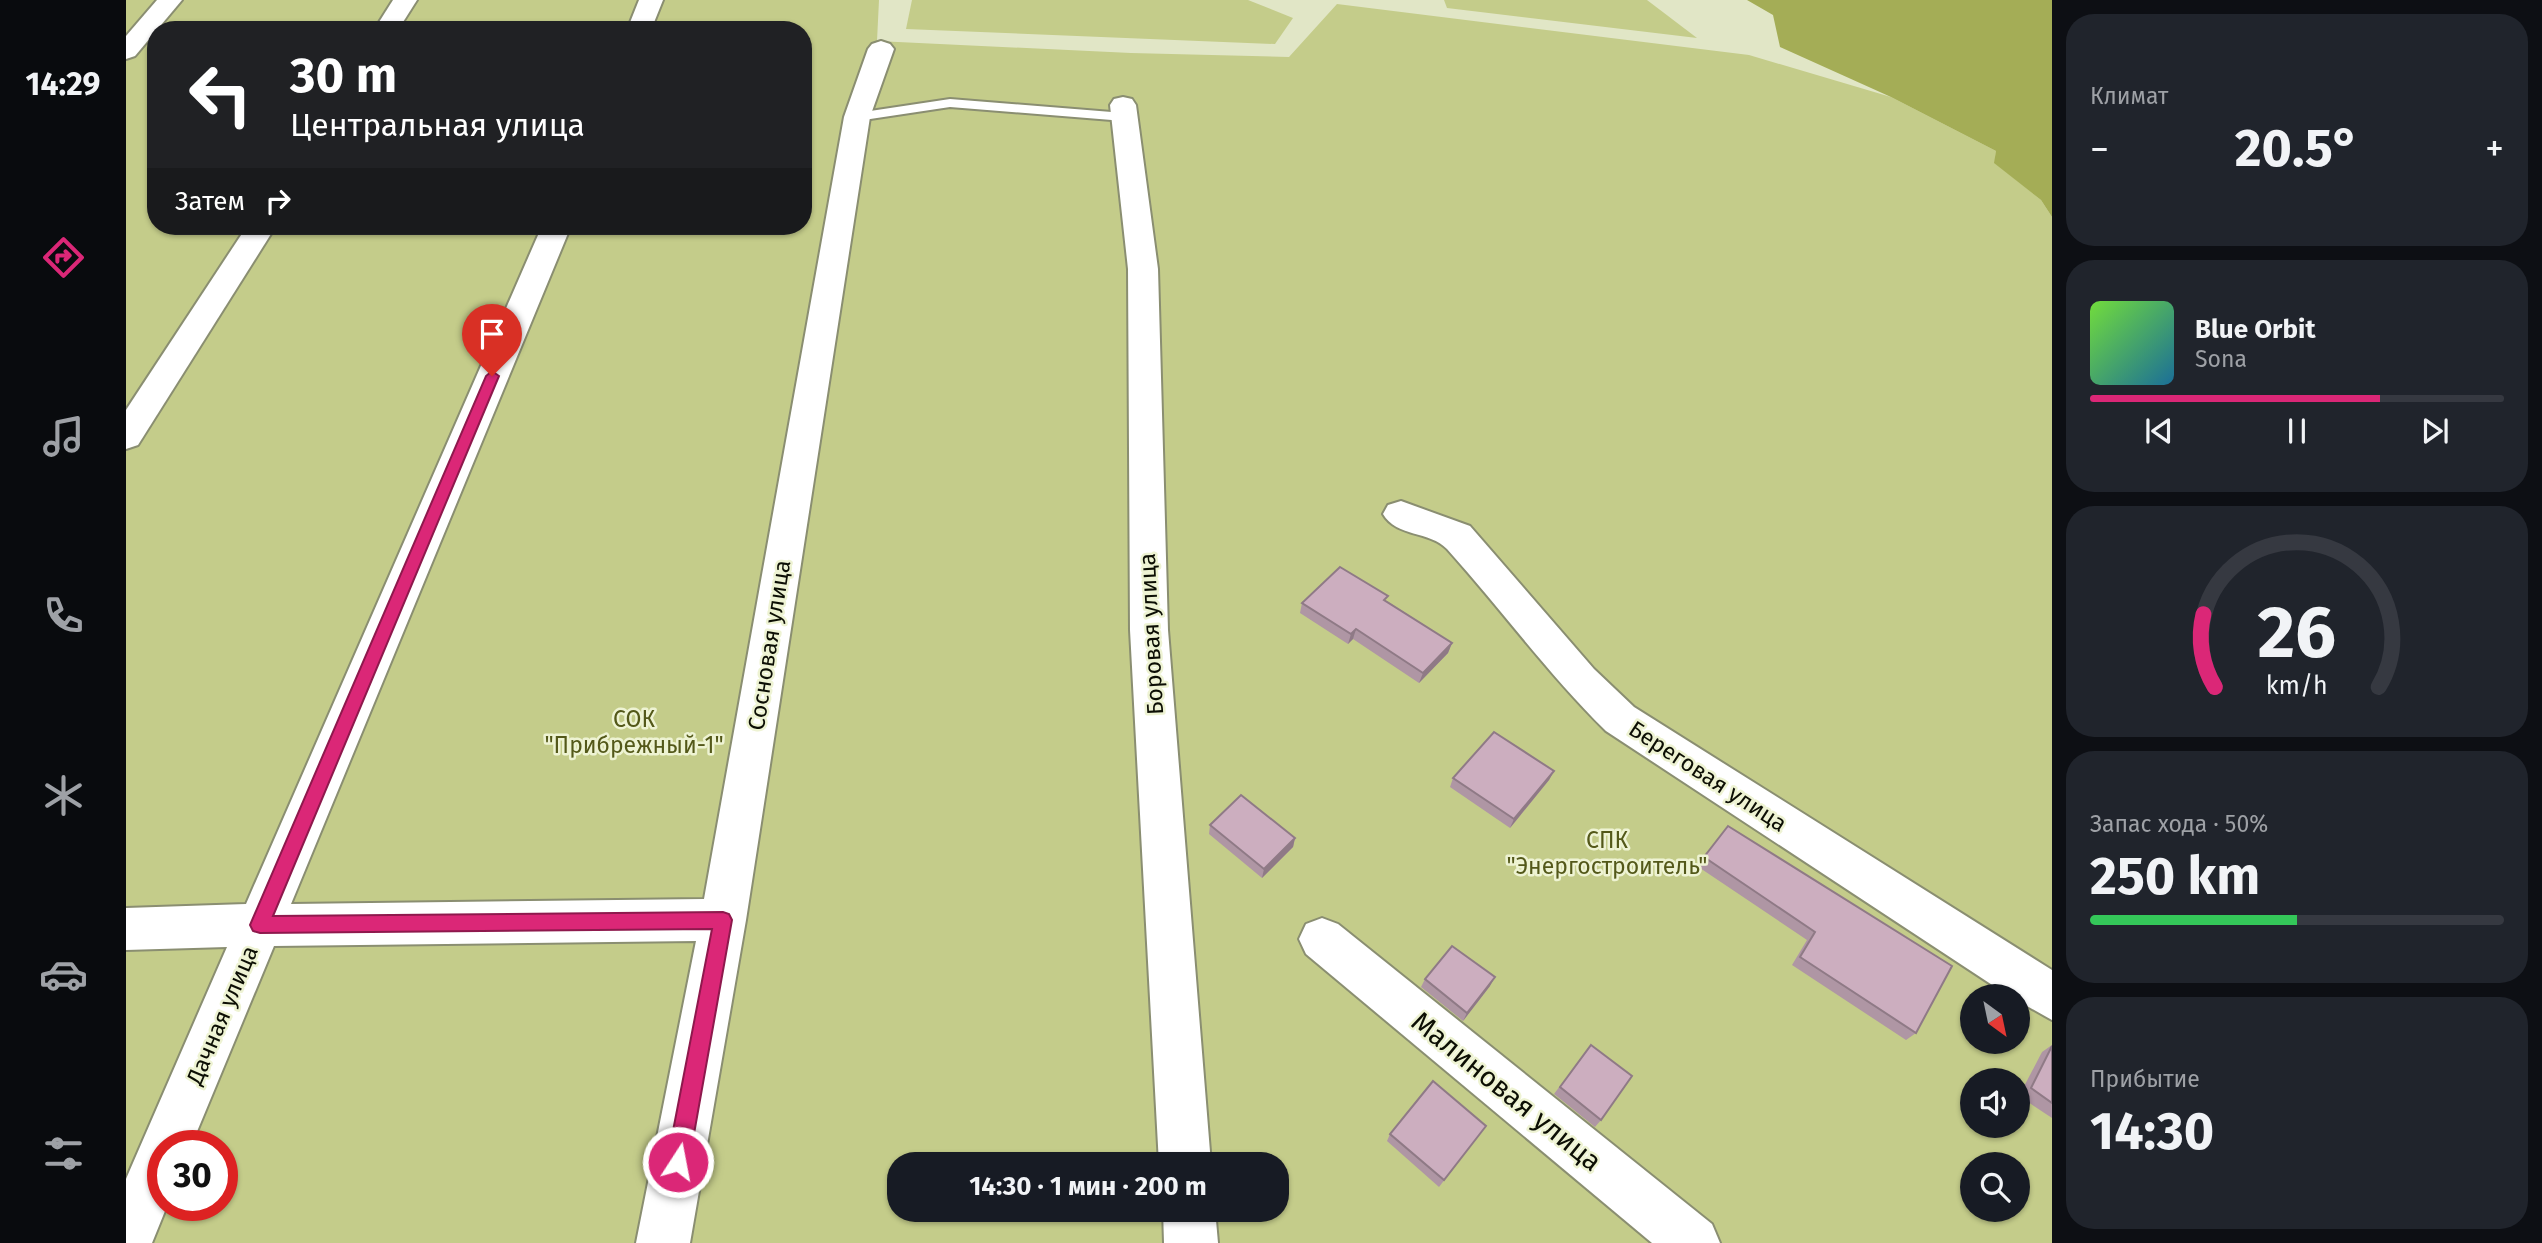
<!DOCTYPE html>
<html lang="ru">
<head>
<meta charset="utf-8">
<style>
  :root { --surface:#171b24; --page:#20242c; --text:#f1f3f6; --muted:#9ea1a6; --line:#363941; --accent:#db2777 }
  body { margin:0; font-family:"Fira Sans",sans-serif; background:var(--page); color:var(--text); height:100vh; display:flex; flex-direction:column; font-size:26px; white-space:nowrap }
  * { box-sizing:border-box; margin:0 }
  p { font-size:23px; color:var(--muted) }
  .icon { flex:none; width:38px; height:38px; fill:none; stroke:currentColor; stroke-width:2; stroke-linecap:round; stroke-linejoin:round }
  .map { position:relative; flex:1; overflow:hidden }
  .sheet { display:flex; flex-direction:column; gap:14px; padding:14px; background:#0d0f14; width:490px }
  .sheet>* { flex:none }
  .hud { position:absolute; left:21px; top:21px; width:665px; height:214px; border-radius:28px; box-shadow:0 2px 5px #0004; background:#202124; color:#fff; overflow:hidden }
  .needle { width:46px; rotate:147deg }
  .fabs { position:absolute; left:1834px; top:984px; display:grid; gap:14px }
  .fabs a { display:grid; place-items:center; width:70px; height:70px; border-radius:50%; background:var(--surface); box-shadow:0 2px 5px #0004; font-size:35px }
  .speed { position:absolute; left:21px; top:1130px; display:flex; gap:14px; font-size:35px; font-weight:700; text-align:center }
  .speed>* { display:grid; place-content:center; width:91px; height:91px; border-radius:50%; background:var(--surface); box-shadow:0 2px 5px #0004; line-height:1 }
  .speed .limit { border:10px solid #d22; background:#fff; color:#111 }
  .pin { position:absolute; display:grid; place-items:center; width:60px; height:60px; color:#fff; margin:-72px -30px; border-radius:50% 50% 50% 0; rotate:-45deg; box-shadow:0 0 7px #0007 }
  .pin .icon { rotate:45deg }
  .me { position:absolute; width:77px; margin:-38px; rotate:11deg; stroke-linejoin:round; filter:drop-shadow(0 0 5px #0008) }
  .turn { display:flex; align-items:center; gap:24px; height:147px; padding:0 28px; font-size:32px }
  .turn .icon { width:91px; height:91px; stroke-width:2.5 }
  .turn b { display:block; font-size:49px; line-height:60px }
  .then { display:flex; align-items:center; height:66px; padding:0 28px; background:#0003; gap:14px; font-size:26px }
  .big { font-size:52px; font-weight:700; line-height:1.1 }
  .sheet .widget { flex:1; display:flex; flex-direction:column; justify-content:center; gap:10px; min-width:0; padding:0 24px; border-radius:28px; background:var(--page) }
  .sheet .dial { align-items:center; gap:0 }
  .dial svg { height:182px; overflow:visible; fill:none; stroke:var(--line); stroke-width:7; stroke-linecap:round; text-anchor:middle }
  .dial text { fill:var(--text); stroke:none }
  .song { display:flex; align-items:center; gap:21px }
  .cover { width:84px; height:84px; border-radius:10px; background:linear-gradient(135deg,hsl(100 70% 55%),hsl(200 70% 35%)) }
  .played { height:7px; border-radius:4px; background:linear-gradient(90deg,var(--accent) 70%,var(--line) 70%) }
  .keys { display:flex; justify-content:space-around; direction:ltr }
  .heat { display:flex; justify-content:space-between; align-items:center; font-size:38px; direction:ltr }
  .charge { height:10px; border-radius:5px; background:linear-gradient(90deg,#34c759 50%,var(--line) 0) }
  .trip { position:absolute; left:761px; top:1152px; width:402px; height:70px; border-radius:28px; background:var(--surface); box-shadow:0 2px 5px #0004; font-weight:700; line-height:70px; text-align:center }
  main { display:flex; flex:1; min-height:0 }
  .dock { display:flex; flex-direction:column; width:126px; justify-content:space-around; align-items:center; background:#090b0e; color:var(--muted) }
  .dock .icon { width:49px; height:49px }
  .dock .current { color:var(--accent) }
  .dock b { font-size:32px; color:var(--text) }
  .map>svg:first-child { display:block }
</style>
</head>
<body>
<main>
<nav class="dock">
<b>14:29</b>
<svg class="icon current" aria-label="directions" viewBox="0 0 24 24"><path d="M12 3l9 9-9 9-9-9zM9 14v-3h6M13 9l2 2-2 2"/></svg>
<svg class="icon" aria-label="music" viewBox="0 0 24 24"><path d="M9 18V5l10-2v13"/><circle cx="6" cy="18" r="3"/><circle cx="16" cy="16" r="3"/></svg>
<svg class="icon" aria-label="phone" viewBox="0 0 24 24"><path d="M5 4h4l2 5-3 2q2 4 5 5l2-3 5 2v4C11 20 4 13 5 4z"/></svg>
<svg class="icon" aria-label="climate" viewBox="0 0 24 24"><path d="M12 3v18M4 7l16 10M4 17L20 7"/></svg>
<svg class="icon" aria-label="car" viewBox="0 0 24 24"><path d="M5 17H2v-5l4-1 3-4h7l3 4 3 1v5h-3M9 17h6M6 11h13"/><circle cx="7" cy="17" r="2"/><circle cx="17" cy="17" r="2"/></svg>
<svg class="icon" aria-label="filters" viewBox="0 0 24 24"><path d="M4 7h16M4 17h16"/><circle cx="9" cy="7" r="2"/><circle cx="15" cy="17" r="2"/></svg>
</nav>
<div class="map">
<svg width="1926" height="1243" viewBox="0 0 1926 1243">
  <rect width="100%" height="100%" fill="#e1e6c6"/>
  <g fill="#c4cc8a" fill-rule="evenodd">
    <path d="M 0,0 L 753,0 L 751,41 L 1005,53 L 1163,57 L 1211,4 L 1623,55 L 1765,97 L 1870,151 L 1869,163 L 1915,200 L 1926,217 L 1926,1243 L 0,1243 ZM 30,30 L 677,30 L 677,226 L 30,226 ZM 1846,996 L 1892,996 L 1892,1041 L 1846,1041 ZM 1846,1080 L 1892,1080 L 1892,1125 L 1846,1125 ZM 37,1146 L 96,1146 L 96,1206 L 37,1206 ZM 774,1164 L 1152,1164 L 1152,1209 L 774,1209 ZM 1846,1164 L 1892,1164 L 1892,1209 L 1846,1209 Z"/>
    <path d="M 786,0 L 1122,0 L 1167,18 L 1149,44 L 780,29 Z"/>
    <path d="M 1318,0 L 1521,0 L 1571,38 L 1321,8 Z"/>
  </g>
  <path fill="#a4ad56" d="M 1621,0 L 1926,0 L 1926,217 L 1915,200 L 1868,163 L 1870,151 L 1765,97 L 1654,47 L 1647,15 Z"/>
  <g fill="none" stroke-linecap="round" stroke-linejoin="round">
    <defs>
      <path id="lane" d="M 824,99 L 998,113 L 1005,117 L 998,121 L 824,107 L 731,121 L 724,117 L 731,113 Z"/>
      <g id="street">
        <path d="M 31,0 L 56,0 L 9,56 L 0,59 L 0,36 Z"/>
        <path d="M 267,0 L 291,0 L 272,30 L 248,30 Z"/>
        <path d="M 513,0 L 537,0 L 525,30 L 501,30 Z"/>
        <path d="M 755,41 L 764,44 L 768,49 L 744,117 L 620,920 L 564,1243 L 510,1243 L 570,941 L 148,946 L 65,1146 L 37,1146 L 37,1206 L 41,1206 L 26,1243 L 0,1243 L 0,1179 L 101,947 L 0,950 L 0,908 L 120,904 L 416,226 L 445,226 L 165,904 L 578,899 L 718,117 L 742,49 L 746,44 Z"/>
        <path d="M 997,97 L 1006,99 L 1010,105 L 1032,269 L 1042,630 L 1085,1164 L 1033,1164 L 1004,630 L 1002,269 L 984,105 L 988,99 Z"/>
        <path d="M 121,226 L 150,226 L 12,445 L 0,449 L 0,410 Z"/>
        <path d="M 1275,501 L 1344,526 L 1468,669 L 1508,707 L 1926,970 L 1926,1020 L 1892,1001 L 1892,996 L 1883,996 L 1480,731 C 1422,674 1375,609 1321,549 C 1304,531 1270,537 1257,514 L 1262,505 Z"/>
        <path d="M 1196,918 L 1212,924 L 1586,1224 L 1594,1243 L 1526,1243 L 1180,954 L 1173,939 L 1180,924 Z"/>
        <path d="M 1037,1209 L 1089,1209 L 1092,1243 L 1038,1243 Z"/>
      </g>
    </defs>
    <use href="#lane" stroke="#8a8e71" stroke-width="4"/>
    <use href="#street" stroke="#8a8e71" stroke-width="4"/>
    <use href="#lane" fill="#fff" fill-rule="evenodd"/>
    <use href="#street" fill="#fff" fill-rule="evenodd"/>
  </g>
  <g fill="#af96a4">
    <path d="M 1261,601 L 1326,643 L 1322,653 L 1293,683 L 1227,639 L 1222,644 L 1174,613 L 1176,603 Z"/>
    <path d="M 1428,771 L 1423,780 L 1384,828 L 1324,787 L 1327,778 Z"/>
    <path d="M 1084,825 L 1169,838 L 1167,847 L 1136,878 L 1083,834 Z"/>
    <path d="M 1602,826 L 1790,1033 L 1780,1040 L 1666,965 L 1681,940 L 1571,866 Z"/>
    <path d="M 1299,979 L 1364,986 L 1337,1021 L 1295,987 Z"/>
    <path d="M 1465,1045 L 1475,1120 L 1469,1127 L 1428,1094 Z"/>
    <path d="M 1926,1045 L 1926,1118 L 1893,1096 L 1916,1052 Z"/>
    <path d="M 1360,1126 L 1313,1187 L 1261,1141 L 1264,1134 Z"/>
  </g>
  <g fill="#8f7a86">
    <path d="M 1230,629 L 1227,639 L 1222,644 L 1225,634 Z"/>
    <path d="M 1326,643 L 1322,653 L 1293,683 L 1297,673 Z"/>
    <path d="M 1428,771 L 1423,780 L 1384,828 L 1388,819 Z"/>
    <path d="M 1169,838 L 1167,847 L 1136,878 L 1138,869 Z"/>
    <path d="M 1369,977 L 1364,986 L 1337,1021 L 1341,1013 Z"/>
  </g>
  <g fill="#ccaebf" stroke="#8f7a86" stroke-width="2">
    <path d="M 1214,567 L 1262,596 L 1258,600 L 1326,643 L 1297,673 L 1230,629 L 1225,634 L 1176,603 Z"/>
    <path d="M 1368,732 L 1428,771 L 1388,819 L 1327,778 Z"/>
    <path d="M 1115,795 L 1169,838 L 1138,869 L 1084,825 Z"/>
    <path d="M 1602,826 L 1826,966 L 1790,1033 L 1674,957 L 1689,932 L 1578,857 Z"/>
    <path d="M 1326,946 L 1369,977 L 1341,1013 L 1299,979 Z"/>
    <path d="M 1465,1045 L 1506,1076 L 1475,1120 L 1434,1087 Z"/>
    <path d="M 1926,1046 L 1926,1103 L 1905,1088 Z"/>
    <path d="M 1307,1081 L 1360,1126 L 1318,1180 L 1264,1134 Z"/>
  </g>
  <path fill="#db2777" stroke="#8e194d" stroke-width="2" d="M 366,371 L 373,376 L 147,916 L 597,912 L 603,914 L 606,920 L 563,1162 L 559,1170 L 552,1173 L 544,1170 L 541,1162 L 586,929 L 134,933 L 127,931 L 124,925 L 360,376 Z"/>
  <g text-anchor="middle" stroke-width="5" stroke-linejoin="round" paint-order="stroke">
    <g font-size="23" fill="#0c0e04" stroke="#eef3d3">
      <text transform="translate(1025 634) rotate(-93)" y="8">Боровая улица</text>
      <text transform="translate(643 645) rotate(-81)" y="8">Сосновая улица</text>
      <text transform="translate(1582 776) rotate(33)" y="8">Береговая улица</text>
      <text transform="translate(96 1015) rotate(-67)" y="8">Дачная улица</text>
    </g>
    <g font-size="23" fill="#535819" stroke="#eef3d3">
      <text x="508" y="727">СОК<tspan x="508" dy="26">"Прибрежный-1"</tspan></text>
      <text x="1481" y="848">СПК<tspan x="1481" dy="26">"Энергостроитель"</tspan></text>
    </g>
    <g font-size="28" fill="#0c0e04" stroke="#eef3d3">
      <text transform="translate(1381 1091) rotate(39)" y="10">Малиновая улица</text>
    </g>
  </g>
</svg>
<div class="fabs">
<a><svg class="needle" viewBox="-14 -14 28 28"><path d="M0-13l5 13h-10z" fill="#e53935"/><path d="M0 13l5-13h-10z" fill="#9ea1a6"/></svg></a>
<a><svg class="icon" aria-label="sound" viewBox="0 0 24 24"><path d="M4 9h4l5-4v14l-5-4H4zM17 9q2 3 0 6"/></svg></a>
<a><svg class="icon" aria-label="search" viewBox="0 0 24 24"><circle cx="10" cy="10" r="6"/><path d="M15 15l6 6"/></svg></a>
</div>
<div class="speed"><div class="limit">30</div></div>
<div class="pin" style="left:366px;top:376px;background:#d93025"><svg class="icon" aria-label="arrive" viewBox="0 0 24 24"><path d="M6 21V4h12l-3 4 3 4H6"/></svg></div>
<svg class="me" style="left:552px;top:1162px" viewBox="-20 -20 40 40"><circle r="17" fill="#db2777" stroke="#fff" stroke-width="3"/><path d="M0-11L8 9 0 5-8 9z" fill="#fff"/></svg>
<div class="trip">14:30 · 1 мин · 200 m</div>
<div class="hud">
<div class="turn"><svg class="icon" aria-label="left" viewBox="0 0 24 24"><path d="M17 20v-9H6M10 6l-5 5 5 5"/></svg><div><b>30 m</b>Центральная улица</div></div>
<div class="then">Затем<svg class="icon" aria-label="right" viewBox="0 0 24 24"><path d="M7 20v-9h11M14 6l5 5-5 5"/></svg></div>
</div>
</div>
<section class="sheet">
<div class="widget"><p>Климат</p>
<div class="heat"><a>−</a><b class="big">20.5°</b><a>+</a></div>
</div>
<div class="widget">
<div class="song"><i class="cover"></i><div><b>Blue Orbit</b><p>Sona</p></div></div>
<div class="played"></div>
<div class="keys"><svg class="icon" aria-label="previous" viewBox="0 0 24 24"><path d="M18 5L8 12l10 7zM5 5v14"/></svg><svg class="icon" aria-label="pause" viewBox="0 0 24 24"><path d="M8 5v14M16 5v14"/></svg><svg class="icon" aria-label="next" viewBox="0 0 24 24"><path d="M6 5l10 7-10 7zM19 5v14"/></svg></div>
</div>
<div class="widget dial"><svg viewBox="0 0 100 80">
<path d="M14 69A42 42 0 1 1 86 69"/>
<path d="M14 69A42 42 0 0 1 9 37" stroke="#db2777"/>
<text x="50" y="56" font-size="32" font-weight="700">26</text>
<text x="50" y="72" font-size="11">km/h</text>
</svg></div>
<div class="widget"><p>Запас хода · 50%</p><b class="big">250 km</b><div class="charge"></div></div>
<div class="widget"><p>Прибытие</p><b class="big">14:30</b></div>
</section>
</main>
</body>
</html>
